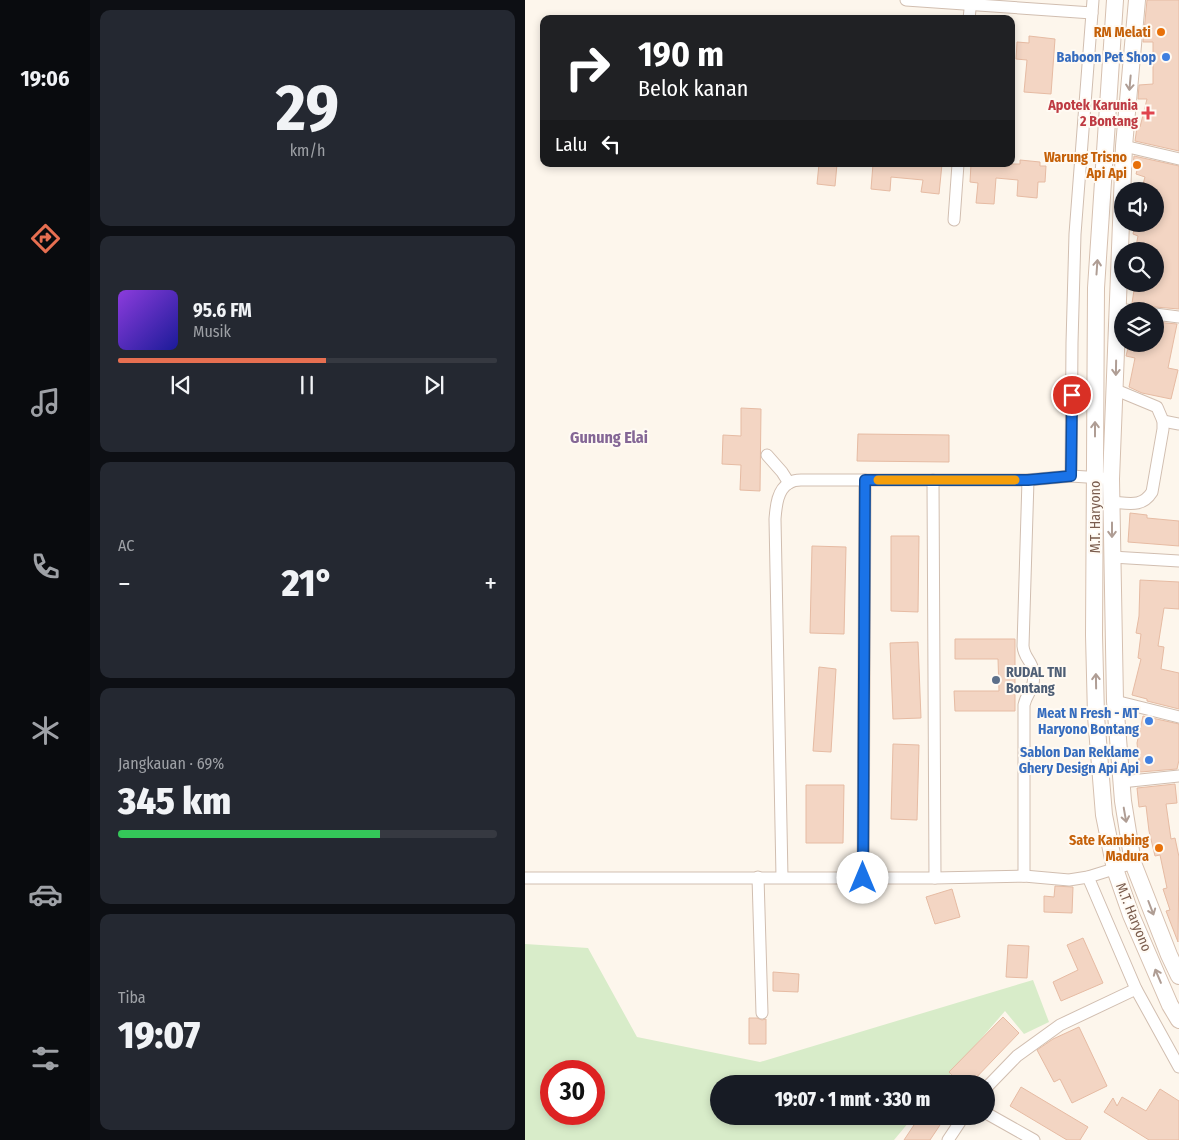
<!DOCTYPE html>
<html lang="id">
<head>
<meta charset="utf-8">
<style>
  :root { --surface:#171b24; --page:#242831; --text:#f1f3f6; --muted:#9ea1a6; --line:#363941; --accent:#e76f51 }
  body { margin:0; font-family:"Fira Sans Condensed",sans-serif; background:var(--page); color:var(--text); height:100vh; display:flex; flex-direction:column; font-size:19px; white-space:nowrap }
  * { box-sizing:border-box; margin:0 }
  p { font-size:16px; color:var(--muted) }
  .icon { flex:none; width:28px; height:28px; fill:none; stroke:currentColor; stroke-width:2; stroke-linecap:round; stroke-linejoin:round }
  .map { position:relative; flex:1; overflow:hidden }
  .panel { display:flex; flex-direction:column; gap:10px; padding:10px; background:#0d0f14; width:435px }
  .panel>* { flex:none }
  .guide { position:absolute; left:15px; top:15px; width:475px; height:152px; border-radius:10px; box-shadow:0 2px 8px #0003; background:#202124; color:#fff; overflow:hidden }
  .fabs { position:absolute; left:589px; top:182px; display:grid; gap:10px }
  .fabs a { display:grid; place-items:center; width:50px; height:50px; border-radius:50%; background:var(--surface); box-shadow:0 2px 8px #0003; font-size:25px }
  .speed { position:absolute; left:15px; top:1060px; display:flex; gap:10px; font-size:25px; font-weight:700; text-align:center }
  .speed>* { display:grid; place-content:center; width:65px; height:65px; border-radius:50%; background:var(--surface); box-shadow:0 2px 8px #0003; line-height:1 }
  .speed .limit { border:8px solid #d22; background:#fff; color:#111 }
  .pin { position:absolute; display:grid; place-items:center; width:42px; height:42px; color:#fff; margin:-21px; border:2px solid #fff; border-radius:50%; box-shadow:0 1px 5px #0007 }
  .me { position:absolute; width:55px; margin:-28px; rotate:0deg; stroke-linejoin:round; filter:drop-shadow(0 0 4px #0008) }
  .turn { display:flex; align-items:center; gap:18px; height:105px; padding:0 15px; font-size:22px }
  .turn .icon { width:65px; height:65px; stroke-width:2.5 }
  .turn b { display:block; font-size:35px; line-height:42px }
  .then { display:flex; align-items:center; height:48px; padding:0 15px; background:#0003; gap:10px; font-size:19px }
  .big { font-size:38px; font-weight:800; line-height:1.1 }
  .panel .widget { flex:1; display:flex; flex-direction:column; justify-content:center; gap:8px; min-width:0; padding:0 18px; border-radius:10px; background:var(--page) }
  .panel .dial { align-items:center; gap:0 }
  .dial b { font-size:65px; line-height:1 }
  .song { display:flex; align-items:center; gap:15px }
  .cover { width:60px; height:60px; border-radius:8px; background:linear-gradient(135deg,hsl(270 70% 55%),hsl(240 70% 35%)) }
  .played { height:5px; border-radius:2px; background:linear-gradient(90deg,var(--accent) 55%,var(--line) 55%) }
  .keys { display:flex; justify-content:space-around; direction:ltr }
  .heat { display:flex; justify-content:space-between; align-items:center; font-size:28px; direction:ltr }
  .charge { height:8px; border-radius:4px; background:linear-gradient(90deg,#34c759 69%,var(--line) 0) }
  .trip { position:absolute; left:185px; top:1075px; width:285px; height:50px; border-radius:25px; background:var(--surface); box-shadow:0 2px 8px #0003; font-weight:800; line-height:50px; text-align:center }
  main { display:flex; flex:1; min-height:0 }
  .tab-bar { display:flex; flex-direction:column; width:90px; justify-content:space-around; align-items:center; background:#090b0e; color:var(--muted) }
  .tab-bar .icon { width:35px; height:35px }
  .tab-bar .selected { color:var(--accent) }
  .tab-bar b { font-size:22px; color:var(--text) }
  .map>svg:first-child { display:block }
</style>
</head>
<body>
<main>
<nav class="tab-bar">
<b>19:06</b>
<svg class="icon selected" aria-label="directions" viewBox="0 0 24 24"><path d="M12 3l9 9-9 9-9-9zM9 14v-3h6M13 9l2 2-2 2"/></svg>
<svg class="icon" aria-label="music" viewBox="0 0 24 24"><path d="M9 18V5l10-2v13"/><circle cx="6" cy="18" r="3"/><circle cx="16" cy="16" r="3"/></svg>
<svg class="icon" aria-label="phone" viewBox="0 0 24 24"><path d="M5 4h4l2 5-3 2q2 4 5 5l2-3 5 2v4C11 20 4 13 5 4z"/></svg>
<svg class="icon" aria-label="climate" viewBox="0 0 24 24"><path d="M12 3v18M4 7l16 10M4 17L20 7"/></svg>
<svg class="icon" aria-label="car" viewBox="0 0 24 24"><path d="M5 17H2v-5l4-1 3-4h7l3 4 3 1v5h-3M9 17h6M6 11h13"/><circle cx="7" cy="17" r="2"/><circle cx="17" cy="17" r="2"/></svg>
<svg class="icon" aria-label="filters" viewBox="0 0 24 24"><path d="M4 7h16M4 17h16"/><circle cx="9" cy="7" r="2"/><circle cx="15" cy="17" r="2"/></svg>
</nav>
<section class="panel">
<div class="widget dial"><b>29</b><p>km/h</p></div>
<div class="widget">
<div class="song"><i class="cover"></i><div><b>95.6 FM</b><p>Musik</p></div></div>
<div class="played"></div>
<div class="keys"><svg class="icon" aria-label="previous" viewBox="0 0 24 24"><path d="M18 5L8 12l10 7zM5 5v14"/></svg><svg class="icon" aria-label="pause" viewBox="0 0 24 24"><path d="M8 5v14M16 5v14"/></svg><svg class="icon" aria-label="next" viewBox="0 0 24 24"><path d="M6 5l10 7-10 7zM19 5v14"/></svg></div>
</div>
<div class="widget"><p>AC</p>
<div class="heat"><a>−</a><b class="big">21°</b><a>+</a></div>
</div>
<div class="widget"><p>Jangkauan · 69%</p><b class="big">345 km</b><div class="charge"></div></div>
<div class="widget"><p>Tiba</p><b class="big">19:07</b></div>
</section>
<div class="map">
<svg width="654" height="1140" viewBox="0 0 654 1140">
  <rect width="100%" height="100%" fill="#fdf6ec"/>
  <path fill="#d8ecc9" fill-rule="evenodd" d="M 0,944 L 63,948 L 112,1037 L 235,1062 L 508,980 L 524,1022 L 499,1034 L 480,1011 L 417,1084 L 194,1084 L 194,1116 L 389,1116 L 369,1140 L 0,1140 ZM 26,1071 L 69,1071 L 69,1114 L 26,1114 Z"/>
  <g fill="#f3d5c3" stroke="#e6bba3">
    <path d="M 622,0 L 654,0 L 654,151 L 610,141 L 612,127 L 615,127 L 622,99 L 613,99 L 614,85 L 628,84 L 628,42 L 618,42 Z"/>
    <path d="M 504,36 L 530,39 L 526,94 L 499,92 L 502,60 L 491,59 L 492,42 L 504,43 Z"/>
    <path d="M 609,156 L 654,166 L 654,309 L 630,307 L 627,307 L 623,311 L 617,310 L 614,305 L 607,303 L 610,284 L 630,284 L 630,251 L 610,251 L 613,236 L 608,234 L 610,224 L 630,224 L 630,191 L 616,191 L 620,177 L 611,174 L 613,167 L 608,166 Z"/>
    <path d="M 495,160 L 515,162 L 515,166 L 521,166 L 520,182 L 513,182 L 512,198 L 492,196 L 493,180 L 471,178 L 469,204 L 451,203 L 453,183 L 445,182 L 446,164 L 495,164 Z"/>
    <path d="M 294,164 L 312,164 L 310,186 L 292,184 Z"/>
    <path d="M 348,164 L 417,164 L 414,194 L 396,192 L 398,180 L 366,177 L 365,191 L 346,189 Z"/>
    <path d="M 630,322 L 652,324 L 643,368 L 653,370 L 646,399 L 617,393 L 604,387 L 610,358 L 601,356 L 604,344 L 630,344 Z"/>
    <path d="M 216,408 L 236,409 L 235,491 L 215,490 L 216,465 L 197,464 L 198,435 L 216,436 Z"/>
    <path d="M 333,434 L 424,435 L 424,462 L 332,461 Z"/>
    <path d="M 605,513 L 622,515 L 622,518 L 654,521 L 654,546 L 603,542 Z"/>
    <path d="M 366,536 L 394,536 L 393,612 L 366,611 Z"/>
    <path d="M 287,546 L 321,547 L 319,634 L 285,633 Z"/>
    <path d="M 615,580 L 654,582 L 654,609 L 639,608 L 633,646 L 639,647 L 636,669 L 654,673 L 654,709 L 622,701 L 622,699 L 607,695 L 616,659 L 613,658 L 616,634 L 611,633 L 614,616 Z"/>
    <path d="M 430,639 L 490,639 L 490,711 L 430,711 L 429,691 L 474,691 L 473,659 L 430,659 Z"/>
    <path d="M 393,642 L 396,718 L 368,719 L 365,643 Z"/>
    <path d="M 294,667 L 311,669 L 306,752 L 288,751 Z"/>
    <path d="M 618,716 L 654,724 L 654,760 L 652,769 L 615,772 L 612,743 Z"/>
    <path d="M 368,744 L 394,745 L 392,820 L 366,819 Z"/>
    <path d="M 650,784 L 652,803 L 641,804 L 646,839 L 650,838 L 654,857 L 653,942 L 641,911 L 645,910 L 638,889 L 642,888 L 635,855 L 630,856 L 624,831 L 621,806 L 614,807 L 612,788 Z"/>
    <path d="M 281,785 L 319,785 L 318,843 L 281,843 Z"/>
    <path d="M 530,886 L 548,887 L 547,913 L 519,912 L 519,896 L 529,897 Z"/>
    <path d="M 427,889 L 435,917 L 410,924 L 401,897 Z"/>
    <path d="M 558,938 L 578,983 L 536,1001 L 528,982 L 553,970 L 542,945 Z"/>
    <path d="M 483,945 L 504,946 L 502,978 L 481,977 Z"/>
    <path d="M 248,972 L 274,974 L 273,992 L 248,991 Z"/>
    <path d="M 478,1017 L 494,1033 L 445,1084 L 435,1084 L 424,1072 Z"/>
    <path d="M 224,1018 L 232,1018 L 237,1020 L 241,1019 L 241,1044 L 224,1044 Z"/>
    <path d="M 554,1027 L 582,1086 L 547,1103 L 535,1079 L 529,1082 L 512,1050 L 528,1039 Z"/>
    <path d="M 496,1087 L 563,1127 L 555,1140 L 542,1140 L 485,1106 Z"/>
    <path d="M 635,1089 L 654,1101 L 654,1140 L 624,1140 L 579,1112 L 588,1098 L 592,1106 L 597,1097 L 621,1111 Z"/>
    <path d="M 395,1116 L 421,1116 L 405,1140 L 379,1140 Z"/>
  </g>
  <g fill="none" stroke-linecap="round" stroke-linejoin="round">
    <defs>
      <g id="street">
        <path d="M 381,0 L 567,13"/>
        <path d="M 444,19 L 446,0"/>
        <path d="M 599,146 L 654,159"/>
        <path d="M 429,220 L 433,164"/>
        <path d="M 592,309 L 610,311"/>
        <path d="M 630,314 L 654,317"/>
        <path d="M 638,421 L 654,424"/>
        <path d="M 242,455 L 257,472 L 264,483"/>
        <path d="M 546,476 L 577,478"/>
        <path d="M 408,480 L 410,878"/>
        <path d="M 586,502 C 603,503 617,508 627,492 L 638,429 L 638,421 L 632,407 L 591,390"/>
        <path d="M 587,557 L 654,561"/>
        <path d="M 590,701 L 654,717"/>
        <path d="M 596,782 L 654,776"/>
        <path d="M 499,876 L 499,705 C 502,691 511,689 508,671 C 507,661 499,658 498,646 L 503,480"/>
        <path d="M 233,877 L 237,1013"/>
        <path d="M 257,877 L 250,519 C 251,507 252,490 264,483 C 267,481 273,480 276,480 L 503,480 L 546,476 L 547,343 L 550,234 L 568,0"/>
        <path d="M 563,877 L 611,989 L 654,1067"/>
        <path d="M 0,878 L 410,878 L 499,876 L 544,880 L 563,877 L 608,863"/>
        <path d="M 338,878 L 340,480"/>
        <path d="M 461,1088 L 492,1056 L 535,1025 L 611,989"/>
        <path d="M 461,1113 L 509,1140"/>
        <path d="M 423,1140 L 439,1116"/>
      </g>
      <g id="secondary">
        <path d="M 590,0 L 571,288 L 569,635 L 571,716 L 579,815 L 590,869 L 606,915 L 645,1005 L 654,1020"/>
        <path d="M 612,0 L 599,146 L 586,479 L 590,701 L 598,801 L 608,863 L 644,955 L 654,976"/>
      </g>
    </defs>
    <use href="#street" stroke="#d1beb0" stroke-width="13"/>
    <use href="#secondary" stroke="#d6c0b0" stroke-width="18"/>
    <use href="#street" stroke="#fff" stroke-width="11"/>
    <use href="#secondary" stroke="#fff" stroke-width="16"/>
  </g>
  <defs><path id="oneway-shaft" d="M-6 0H5M1.5-3L5.5 0L1.5 3" fill="none" stroke-width="1.6" stroke-linecap="round" stroke-linejoin="round" transform="scale(1.25)"/></defs>
  <g stroke="#af9d94">
    <use href="#oneway-shaft" transform="translate(605 83) rotate(95)"/>
    <use href="#oneway-shaft" transform="translate(572 267) rotate(-86)"/>
    <use href="#oneway-shaft" transform="translate(591 368) rotate(91)"/>
    <use href="#oneway-shaft" transform="translate(570 429) rotate(-90)"/>
    <use href="#oneway-shaft" transform="translate(587 530) rotate(90)"/>
    <use href="#oneway-shaft" transform="translate(571 681) rotate(-91)"/>
    <use href="#oneway-shaft" transform="translate(600 815) rotate(80)"/>
    <use href="#oneway-shaft" transform="translate(626 908) rotate(69)"/>
    <use href="#oneway-shaft" transform="translate(633 976) rotate(-113)"/>
  </g>
  <g fill="none" stroke-linecap="round" stroke-linejoin="round">
    <defs>
      <path id="route" d="M 338,878 L 340,480 L 503,480 L 546,476 L 547,395"/>
    </defs>
    <use href="#route" stroke="#114b97" stroke-width="12"/>
    <use href="#route" stroke="#1a73e8" stroke-width="9"/>
    <path stroke="#f59e0b" stroke-width="9" d="M 353,480 L 490,480"/>
  </g>
  <g fill="#e8710a" stroke="#fffaf3" stroke-width="2">
    <circle cx="636" cy="32" r="5"/>
    <circle cx="612" cy="165" r="5"/>
    <circle cx="634" cy="848" r="5"/>
  </g>
  <g fill="#3f7fe0" stroke="#fffaf3" stroke-width="2">
    <circle cx="641" cy="57" r="5"/>
    <circle cx="624" cy="721" r="5"/>
    <circle cx="624" cy="760" r="5"/>
  </g>
  <path fill="#e0444e" stroke="#fffaf3" stroke-width="2" d="M620.5 105.5h5v5h5v5h-5v5h-5v-5h-5v-5h5z"/>
  <circle fill="#5c6f8a" stroke="#fffaf3" stroke-width="2" cx="471" cy="680" r="5"/>
  <g text-anchor="middle" stroke-width="4" stroke-linejoin="round" paint-order="stroke">
    <g font-size="14" font-weight="bold" fill="#c56008" stroke="#fffaf3" text-anchor="end">
      <text x="626" y="37">RM Melati</text>
      <text x="602" y="162">Warung Trisno<tspan x="602" dy="16">Api Api</tspan></text>
      <text x="624" y="845">Sate Kambing<tspan x="624" dy="16">Madura</tspan></text>
    </g>
    <g font-size="14" font-weight="bold" fill="#366cbe" stroke="#fffaf3" text-anchor="end">
      <text x="631" y="62">Baboon Pet Shop</text>
      <text x="614" y="718">Meat N Fresh - MT<tspan x="614" dy="16">Haryono Bontang</tspan></text>
      <text x="614" y="757">Sablon Dan Reklame<tspan x="614" dy="16">Ghery Design Api Api</tspan></text>
    </g>
    <g font-size="14" font-weight="bold" fill="#be3a42" stroke="#fffaf3" text-anchor="end">
      <text x="613" y="110">Apotek Karunia<tspan x="613" dy="16">2 Bontang</tspan></text>
    </g>
    <g font-size="14" fill="#7a5c4d" stroke="#fffaf3">
      <text transform="translate(570 517) rotate(-90)" y="5">M.T. Haryono</text>
      <text transform="translate(609 917) rotate(68)" y="5">M.T. Haryono</text>
    </g>
    <g font-size="14" font-weight="bold" fill="#4e5e75" stroke="#fffaf3" text-anchor="start">
      <text x="481" y="677">RUDAL TNI<tspan x="481" dy="16">Bontang</tspan></text>
    </g>
    <g font-size="16" font-weight="bold" fill="#846695" stroke="#fffaf3">
      <text x="84" y="443">Gunung Elai</text>
    </g>
  </g>
</svg>
<div class="fabs">
<a><svg class="icon" aria-label="sound" viewBox="0 0 24 24"><path d="M4 9h4l5-4v14l-5-4H4zM17 9q2 3 0 6"/></svg></a>
<a><svg class="icon" aria-label="search" viewBox="0 0 24 24"><circle cx="10" cy="10" r="6"/><path d="M15 15l6 6"/></svg></a>
<a><svg class="icon" aria-label="layers" viewBox="0 0 24 24"><path d="M12 4l9 5-9 5-9-5zM3 14l9 5 9-5"/></svg></a>
</div>
<div class="speed"><div class="limit">30</div></div>
<div class="pin" style="left:547px;top:395px;background:#d93025"><svg class="icon" aria-label="arrive" viewBox="0 0 24 24"><path d="M6 21V4h12l-3 4 3 4H6"/></svg></div>
<svg class="me" style="left:338px;top:878px" viewBox="-20 -20 40 40"><circle r="19" fill="#fff"/><path d="M0-13L10 11 0 6-10 11z" fill="#1a73e8"/></svg>
<div class="trip">19:07 · 1 mnt · 330 m</div>
<div class="guide">
<div class="turn"><svg class="icon" aria-label="right" viewBox="0 0 24 24"><path d="M7 20v-9h11M14 6l5 5-5 5"/></svg><div><b>190 m</b>Belok kanan</div></div>
<div class="then">Lalu<svg class="icon" aria-label="left" viewBox="0 0 24 24"><path d="M17 20v-9H6M10 6l-5 5 5 5"/></svg></div>
</div>
</div>
</main>
</body>
</html>
